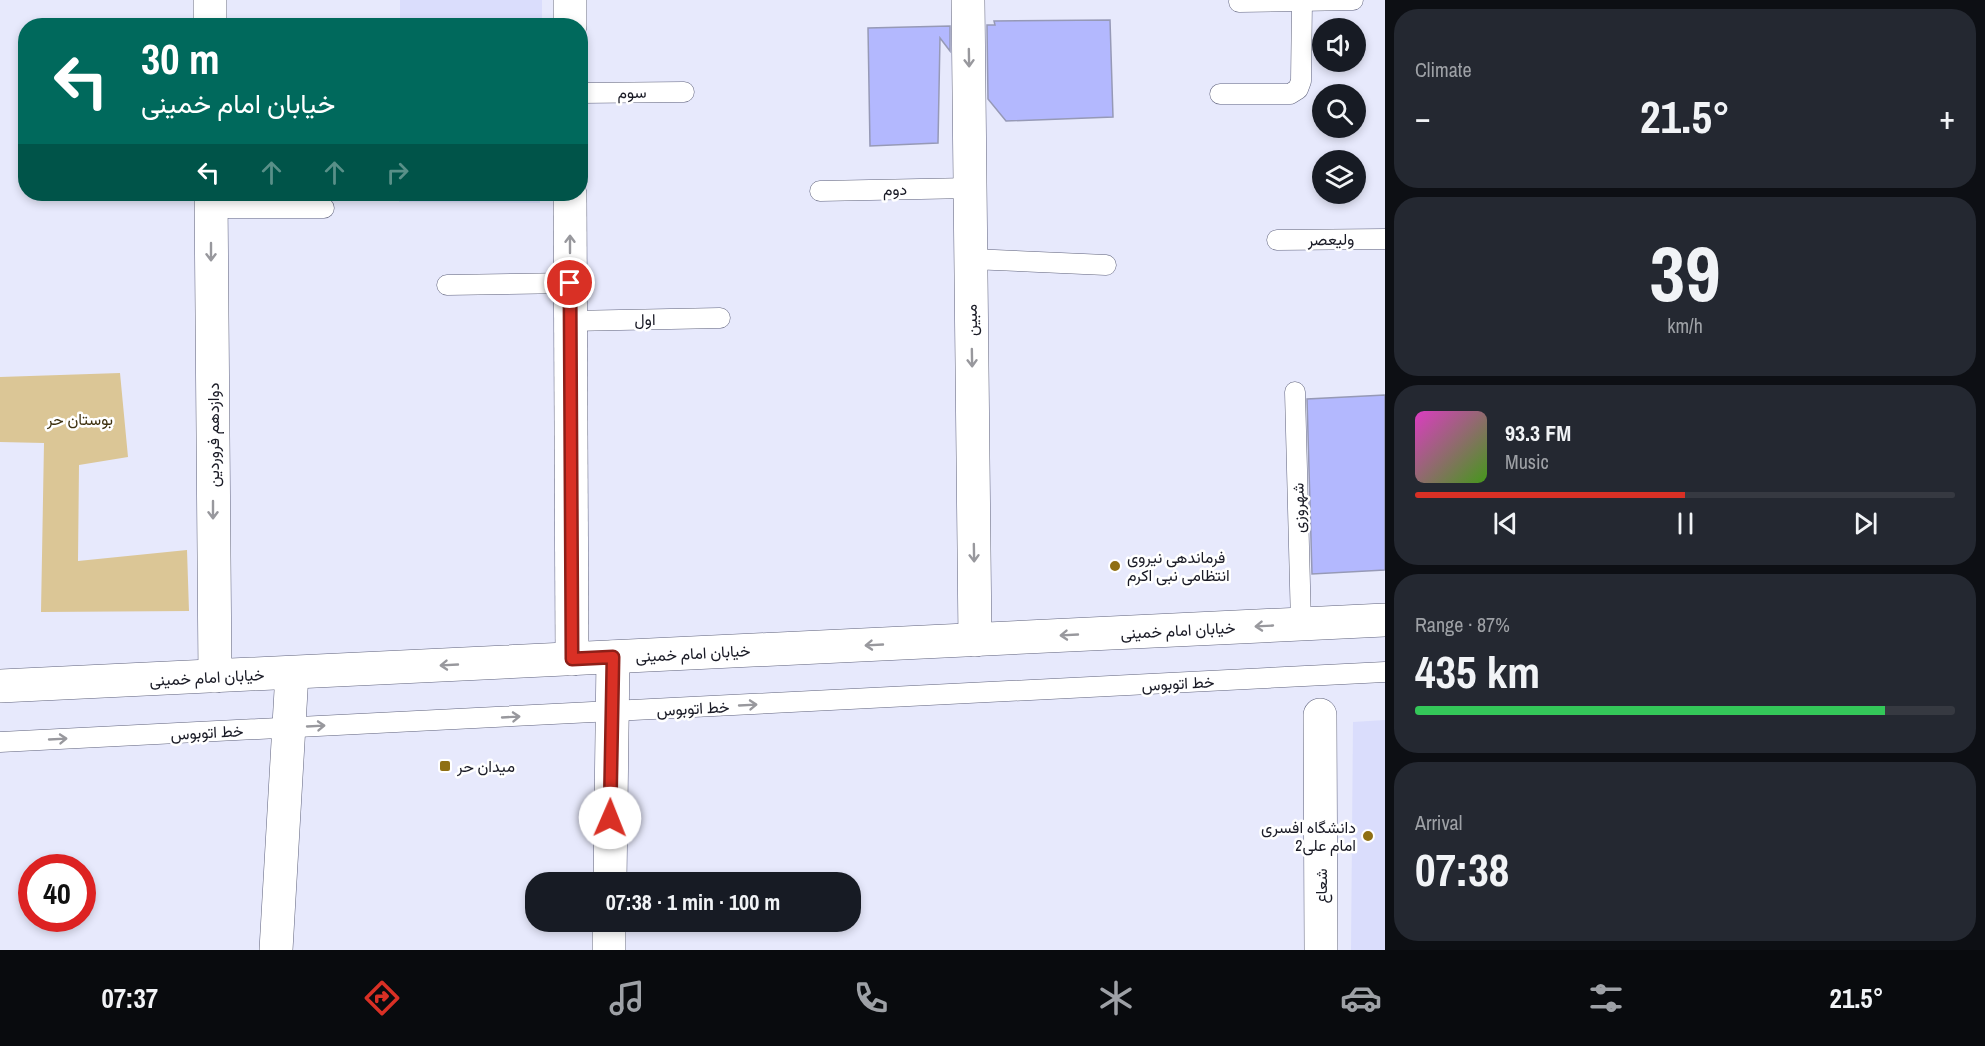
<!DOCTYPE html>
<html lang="en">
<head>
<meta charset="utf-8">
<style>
  :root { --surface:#171b24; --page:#242831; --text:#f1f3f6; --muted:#9ea1a6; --line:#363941; --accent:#d93025 }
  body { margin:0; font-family:"Archivo Narrow",Vazirmatn,sans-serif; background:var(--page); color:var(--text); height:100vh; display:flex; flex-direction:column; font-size:22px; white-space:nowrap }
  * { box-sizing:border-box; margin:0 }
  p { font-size:20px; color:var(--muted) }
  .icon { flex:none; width:33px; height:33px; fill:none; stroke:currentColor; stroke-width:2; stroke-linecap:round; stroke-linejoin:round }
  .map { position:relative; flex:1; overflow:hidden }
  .details { display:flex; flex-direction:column; gap:9px; padding:9px; background:#0d0f14; width:600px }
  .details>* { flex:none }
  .top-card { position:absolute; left:18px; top:18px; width:570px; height:183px; border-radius:24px; box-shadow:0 3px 9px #0003; background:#00695c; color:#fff; overflow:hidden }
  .buttons { position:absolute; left:1312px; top:18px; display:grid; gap:12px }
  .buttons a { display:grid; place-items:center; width:54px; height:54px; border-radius:50%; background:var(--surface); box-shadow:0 3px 9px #0003; font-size:30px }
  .speed { position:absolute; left:18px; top:854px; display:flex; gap:12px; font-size:30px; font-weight:700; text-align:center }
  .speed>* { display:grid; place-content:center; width:78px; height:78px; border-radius:50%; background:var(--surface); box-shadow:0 3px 9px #0003; line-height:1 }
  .speed .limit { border:9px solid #d22; background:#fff; color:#111 }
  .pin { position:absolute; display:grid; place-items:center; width:51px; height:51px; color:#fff; margin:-26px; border:3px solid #fff; border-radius:50%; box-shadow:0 2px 6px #0007 }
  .me { position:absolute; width:66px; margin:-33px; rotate:1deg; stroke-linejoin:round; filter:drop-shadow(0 0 4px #0008) }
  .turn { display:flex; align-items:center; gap:21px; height:126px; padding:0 24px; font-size:27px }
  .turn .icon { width:78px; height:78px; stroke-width:2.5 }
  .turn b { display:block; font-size:42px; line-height:51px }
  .lanes { display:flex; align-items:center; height:57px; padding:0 24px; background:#0003; justify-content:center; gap:30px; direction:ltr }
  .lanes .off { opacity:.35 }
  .big { font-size:45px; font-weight:800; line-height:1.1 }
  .details .tile { flex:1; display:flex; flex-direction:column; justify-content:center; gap:9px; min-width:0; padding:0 21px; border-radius:24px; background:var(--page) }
  .details .dial { align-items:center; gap:0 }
  .dial b { font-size:78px; line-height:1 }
  .song { display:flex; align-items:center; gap:18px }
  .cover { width:72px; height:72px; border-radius:9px; background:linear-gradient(135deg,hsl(310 70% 55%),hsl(100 70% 35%)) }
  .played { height:6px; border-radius:3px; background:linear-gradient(90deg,var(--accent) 50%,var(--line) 50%) }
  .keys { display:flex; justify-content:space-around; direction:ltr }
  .heat { display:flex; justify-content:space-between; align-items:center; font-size:33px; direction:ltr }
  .charge { height:9px; border-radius:4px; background:linear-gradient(90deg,#34c759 87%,var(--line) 0) }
  .trip { position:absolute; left:525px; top:872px; width:336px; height:60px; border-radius:24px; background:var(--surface); box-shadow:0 3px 9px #0003; font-weight:800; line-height:60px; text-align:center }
  .tab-bar { display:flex; height:96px; justify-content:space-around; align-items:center; background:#090b0e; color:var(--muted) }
  .tab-bar .icon { width:42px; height:42px }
  .tab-bar .active { color:var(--accent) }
  .tab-bar b { font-size:27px; color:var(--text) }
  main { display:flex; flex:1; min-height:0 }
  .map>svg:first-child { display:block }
</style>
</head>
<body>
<main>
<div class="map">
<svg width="1385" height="950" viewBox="0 0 1385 950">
  <rect width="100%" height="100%" fill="#e7e9fc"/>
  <g fill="#daddfc">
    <rect x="400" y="0" width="142" height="25"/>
    <path d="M 399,194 L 540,194 L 540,203 L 399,202 Z"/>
    <path d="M 1385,720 L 1385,950 L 1351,950 L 1353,722 Z"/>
  </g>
  <path fill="#dbc696" d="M 120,373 L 128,457 L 79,465 L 78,561 L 187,550 L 189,611 L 41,612 L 44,443 L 0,442 L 0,377 Z"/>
  <g fill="#b3b8fe" stroke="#9699b6" stroke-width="1.5">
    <path d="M 1110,20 L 1113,117 L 1006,121 L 988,99 L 987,25 L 995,25 L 994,21 Z"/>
    <path d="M 950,26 L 950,51 L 940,38 L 938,143 L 870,146 L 868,28 Z"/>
    <path d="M 1385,395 L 1385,570 L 1312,574 L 1307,399 Z"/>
  </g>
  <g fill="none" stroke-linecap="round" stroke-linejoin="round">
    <defs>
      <g id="service">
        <path d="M 1239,2 L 1353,0"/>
        <path d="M 580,93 L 684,92"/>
        <path d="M 1220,94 L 1290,94 L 1298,89 L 1301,81 L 1302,1"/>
        <path d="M 820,191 L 970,188"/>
        <path d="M 211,208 L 324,208"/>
        <path d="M 1277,240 L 1385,239"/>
        <path d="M 971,259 L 1106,265"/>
        <path d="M 447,285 L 570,283"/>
        <path d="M 570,321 L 720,318"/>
        <path d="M 1295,392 L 1301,624"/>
        <path d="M 0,742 L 1385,672"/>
      </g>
      <g id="minor">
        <path d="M 570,0 L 570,26"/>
        <path d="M 968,0 L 975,640"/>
        <path d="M 570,194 L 572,659"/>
        <path d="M 1320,715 L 1321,950"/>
        <path d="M 276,950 L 292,673"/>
      </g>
      <g id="tertiary">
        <path d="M 610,882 L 613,657"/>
        <path d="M 609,950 L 609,921"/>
      </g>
      <g id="secondary">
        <path d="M 210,0 L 210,26"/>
        <path d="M 211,194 L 215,676"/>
      </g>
      <path id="primary" d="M 0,686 L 1385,620"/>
    </defs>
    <use href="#service" stroke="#5f627c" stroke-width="21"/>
    <use href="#minor" stroke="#5f627c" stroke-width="34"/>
    <use href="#tertiary" stroke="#5f627c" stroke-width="34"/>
    <use href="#secondary" stroke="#5f627c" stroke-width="34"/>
    <use href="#primary" stroke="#5f627c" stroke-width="34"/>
    <use href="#service" stroke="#fff" stroke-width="20"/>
    <use href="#minor" stroke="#fff" stroke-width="33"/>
    <use href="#tertiary" stroke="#fff" stroke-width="33"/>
    <use href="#secondary" stroke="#fff" stroke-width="33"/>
    <use href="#primary" stroke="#fff" stroke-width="33"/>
  </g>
  <defs><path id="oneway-shaft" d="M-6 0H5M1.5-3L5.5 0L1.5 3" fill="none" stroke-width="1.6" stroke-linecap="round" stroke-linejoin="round" transform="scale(1.5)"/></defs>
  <g stroke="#98989d">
    <use href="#oneway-shaft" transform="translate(969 58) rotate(89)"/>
    <use href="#oneway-shaft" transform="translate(570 244) rotate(-90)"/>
    <use href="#oneway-shaft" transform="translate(211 252) rotate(90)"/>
    <use href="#oneway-shaft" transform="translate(972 358) rotate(89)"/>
    <use href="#oneway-shaft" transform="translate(213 510) rotate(90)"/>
    <use href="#oneway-shaft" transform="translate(974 553) rotate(89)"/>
    <use href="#oneway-shaft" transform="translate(1264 626) rotate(177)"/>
    <use href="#oneway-shaft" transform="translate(1069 635) rotate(177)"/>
    <use href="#oneway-shaft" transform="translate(874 645) rotate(177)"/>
    <use href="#oneway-shaft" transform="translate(449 665) rotate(177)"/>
    <use href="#oneway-shaft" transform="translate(748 705) rotate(-3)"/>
    <use href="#oneway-shaft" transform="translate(511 717) rotate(-3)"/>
    <use href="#oneway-shaft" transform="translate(316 726) rotate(-3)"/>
    <use href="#oneway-shaft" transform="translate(58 739) rotate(-3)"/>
  </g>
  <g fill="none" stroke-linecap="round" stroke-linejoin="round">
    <defs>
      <path id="route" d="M 570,283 L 572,659 L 613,657 L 610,818"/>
    </defs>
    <use href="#route" stroke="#8d1f18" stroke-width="15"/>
    <use href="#route" stroke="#d93025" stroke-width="10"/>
  </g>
  <g fill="#8f6f13" stroke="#fff" stroke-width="2">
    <circle cx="1115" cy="566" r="6"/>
    <rect x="439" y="760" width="12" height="12" rx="3"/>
    <circle cx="1368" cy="836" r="6"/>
  </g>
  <g text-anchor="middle" stroke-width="5" stroke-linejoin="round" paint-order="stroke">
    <g font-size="16" fill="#191a25" stroke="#fff">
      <text transform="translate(632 92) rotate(-1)" y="6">سوم</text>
      <text transform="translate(895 189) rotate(-1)" y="6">دوم</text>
      <text transform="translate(1331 239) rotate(-1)" y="6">ولیعصر</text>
      <text transform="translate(645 319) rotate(-1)" y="6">اول</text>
      <text transform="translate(971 320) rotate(-91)" y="6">مبین</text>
      <text transform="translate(213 435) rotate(-90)" y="6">دوازدهم فروردین</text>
      <text transform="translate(1298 508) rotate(-91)" y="6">شهروزی</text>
      <text transform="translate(1178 630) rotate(-3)" y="6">خیابان امام خمینی</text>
      <text transform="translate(693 653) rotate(-3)" y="6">خیابان امام خمینی</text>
      <text transform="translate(207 677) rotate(-3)" y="6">خیابان امام خمینی</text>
      <text transform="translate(1178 683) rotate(-3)" y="6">خط اتوبوس</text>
      <text transform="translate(693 708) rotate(-3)" y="6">خط اتوبوس</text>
      <text transform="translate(207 732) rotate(-3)" y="6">خط اتوبوس</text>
      <text transform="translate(1321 886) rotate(-90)" y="6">شعاع</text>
    </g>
    <g font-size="16" fill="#3e3110" stroke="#fff">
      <text x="80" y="425">بوستان حر</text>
    </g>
    <g font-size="16" fill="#191a25" stroke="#fff" text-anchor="start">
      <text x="1127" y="563">فرماندهی نیروی<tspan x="1127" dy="18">انتظامی نبی اکرم</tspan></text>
      <text x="457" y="772">میدان حر</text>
      <text x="1356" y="833" text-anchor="end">دانشگاه افسری<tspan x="1356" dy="18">امام علی2</tspan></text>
    </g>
  </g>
</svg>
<div class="buttons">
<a><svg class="icon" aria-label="sound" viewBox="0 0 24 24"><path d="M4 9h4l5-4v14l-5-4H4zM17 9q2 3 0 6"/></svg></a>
<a><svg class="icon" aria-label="search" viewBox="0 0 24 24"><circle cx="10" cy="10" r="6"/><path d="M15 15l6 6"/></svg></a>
<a><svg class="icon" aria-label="layers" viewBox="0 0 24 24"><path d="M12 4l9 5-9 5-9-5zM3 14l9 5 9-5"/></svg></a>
</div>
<div class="speed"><div class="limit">40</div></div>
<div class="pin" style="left:570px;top:283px;background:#d93025"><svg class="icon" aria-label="arrive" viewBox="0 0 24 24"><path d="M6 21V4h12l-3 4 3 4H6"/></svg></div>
<svg class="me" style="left:610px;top:818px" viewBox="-20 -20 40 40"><circle r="19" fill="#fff"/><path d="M0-13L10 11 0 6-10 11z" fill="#d93025"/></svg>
<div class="trip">07:38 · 1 min · 100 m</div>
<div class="top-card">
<div class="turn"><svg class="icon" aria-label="left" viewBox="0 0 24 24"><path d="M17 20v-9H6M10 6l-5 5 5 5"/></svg><div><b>30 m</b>خیابان امام خمینی</div></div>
<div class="lanes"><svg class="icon" aria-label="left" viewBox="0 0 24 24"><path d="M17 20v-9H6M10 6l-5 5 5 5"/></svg><svg class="icon off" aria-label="ahead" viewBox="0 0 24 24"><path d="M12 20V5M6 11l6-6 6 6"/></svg><svg class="icon off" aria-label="ahead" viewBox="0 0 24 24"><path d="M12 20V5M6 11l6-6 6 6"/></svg><svg class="icon off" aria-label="right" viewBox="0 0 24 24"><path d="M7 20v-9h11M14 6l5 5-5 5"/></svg></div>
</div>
</div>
<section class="details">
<div class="tile"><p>Climate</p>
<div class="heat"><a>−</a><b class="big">21.5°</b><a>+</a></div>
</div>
<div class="tile dial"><b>39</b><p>km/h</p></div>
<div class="tile">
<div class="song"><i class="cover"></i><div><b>93.3 FM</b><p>Music</p></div></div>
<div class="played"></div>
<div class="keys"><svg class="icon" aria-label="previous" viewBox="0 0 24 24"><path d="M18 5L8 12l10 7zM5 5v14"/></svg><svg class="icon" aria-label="pause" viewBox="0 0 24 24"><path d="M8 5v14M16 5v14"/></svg><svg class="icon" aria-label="next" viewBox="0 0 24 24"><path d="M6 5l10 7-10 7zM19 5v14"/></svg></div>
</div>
<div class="tile"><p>Range · 87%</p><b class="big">435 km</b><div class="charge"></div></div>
<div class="tile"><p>Arrival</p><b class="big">07:38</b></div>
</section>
</main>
<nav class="tab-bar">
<b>07:37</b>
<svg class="icon active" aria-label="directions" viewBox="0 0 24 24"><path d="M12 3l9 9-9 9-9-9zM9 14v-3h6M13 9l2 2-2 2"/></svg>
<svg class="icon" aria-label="music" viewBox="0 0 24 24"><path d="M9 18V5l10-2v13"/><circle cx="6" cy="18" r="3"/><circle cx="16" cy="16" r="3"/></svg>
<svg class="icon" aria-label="phone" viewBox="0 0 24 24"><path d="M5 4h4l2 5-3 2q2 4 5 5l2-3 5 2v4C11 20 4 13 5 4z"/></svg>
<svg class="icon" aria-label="climate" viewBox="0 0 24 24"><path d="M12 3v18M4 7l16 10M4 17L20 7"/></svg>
<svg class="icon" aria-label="car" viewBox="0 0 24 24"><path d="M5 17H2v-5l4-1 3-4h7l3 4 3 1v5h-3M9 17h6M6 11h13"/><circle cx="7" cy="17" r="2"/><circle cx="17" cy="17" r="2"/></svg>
<svg class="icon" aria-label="filters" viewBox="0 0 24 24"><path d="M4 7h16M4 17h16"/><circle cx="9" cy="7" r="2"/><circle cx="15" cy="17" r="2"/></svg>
<b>21.5°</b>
</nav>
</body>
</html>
